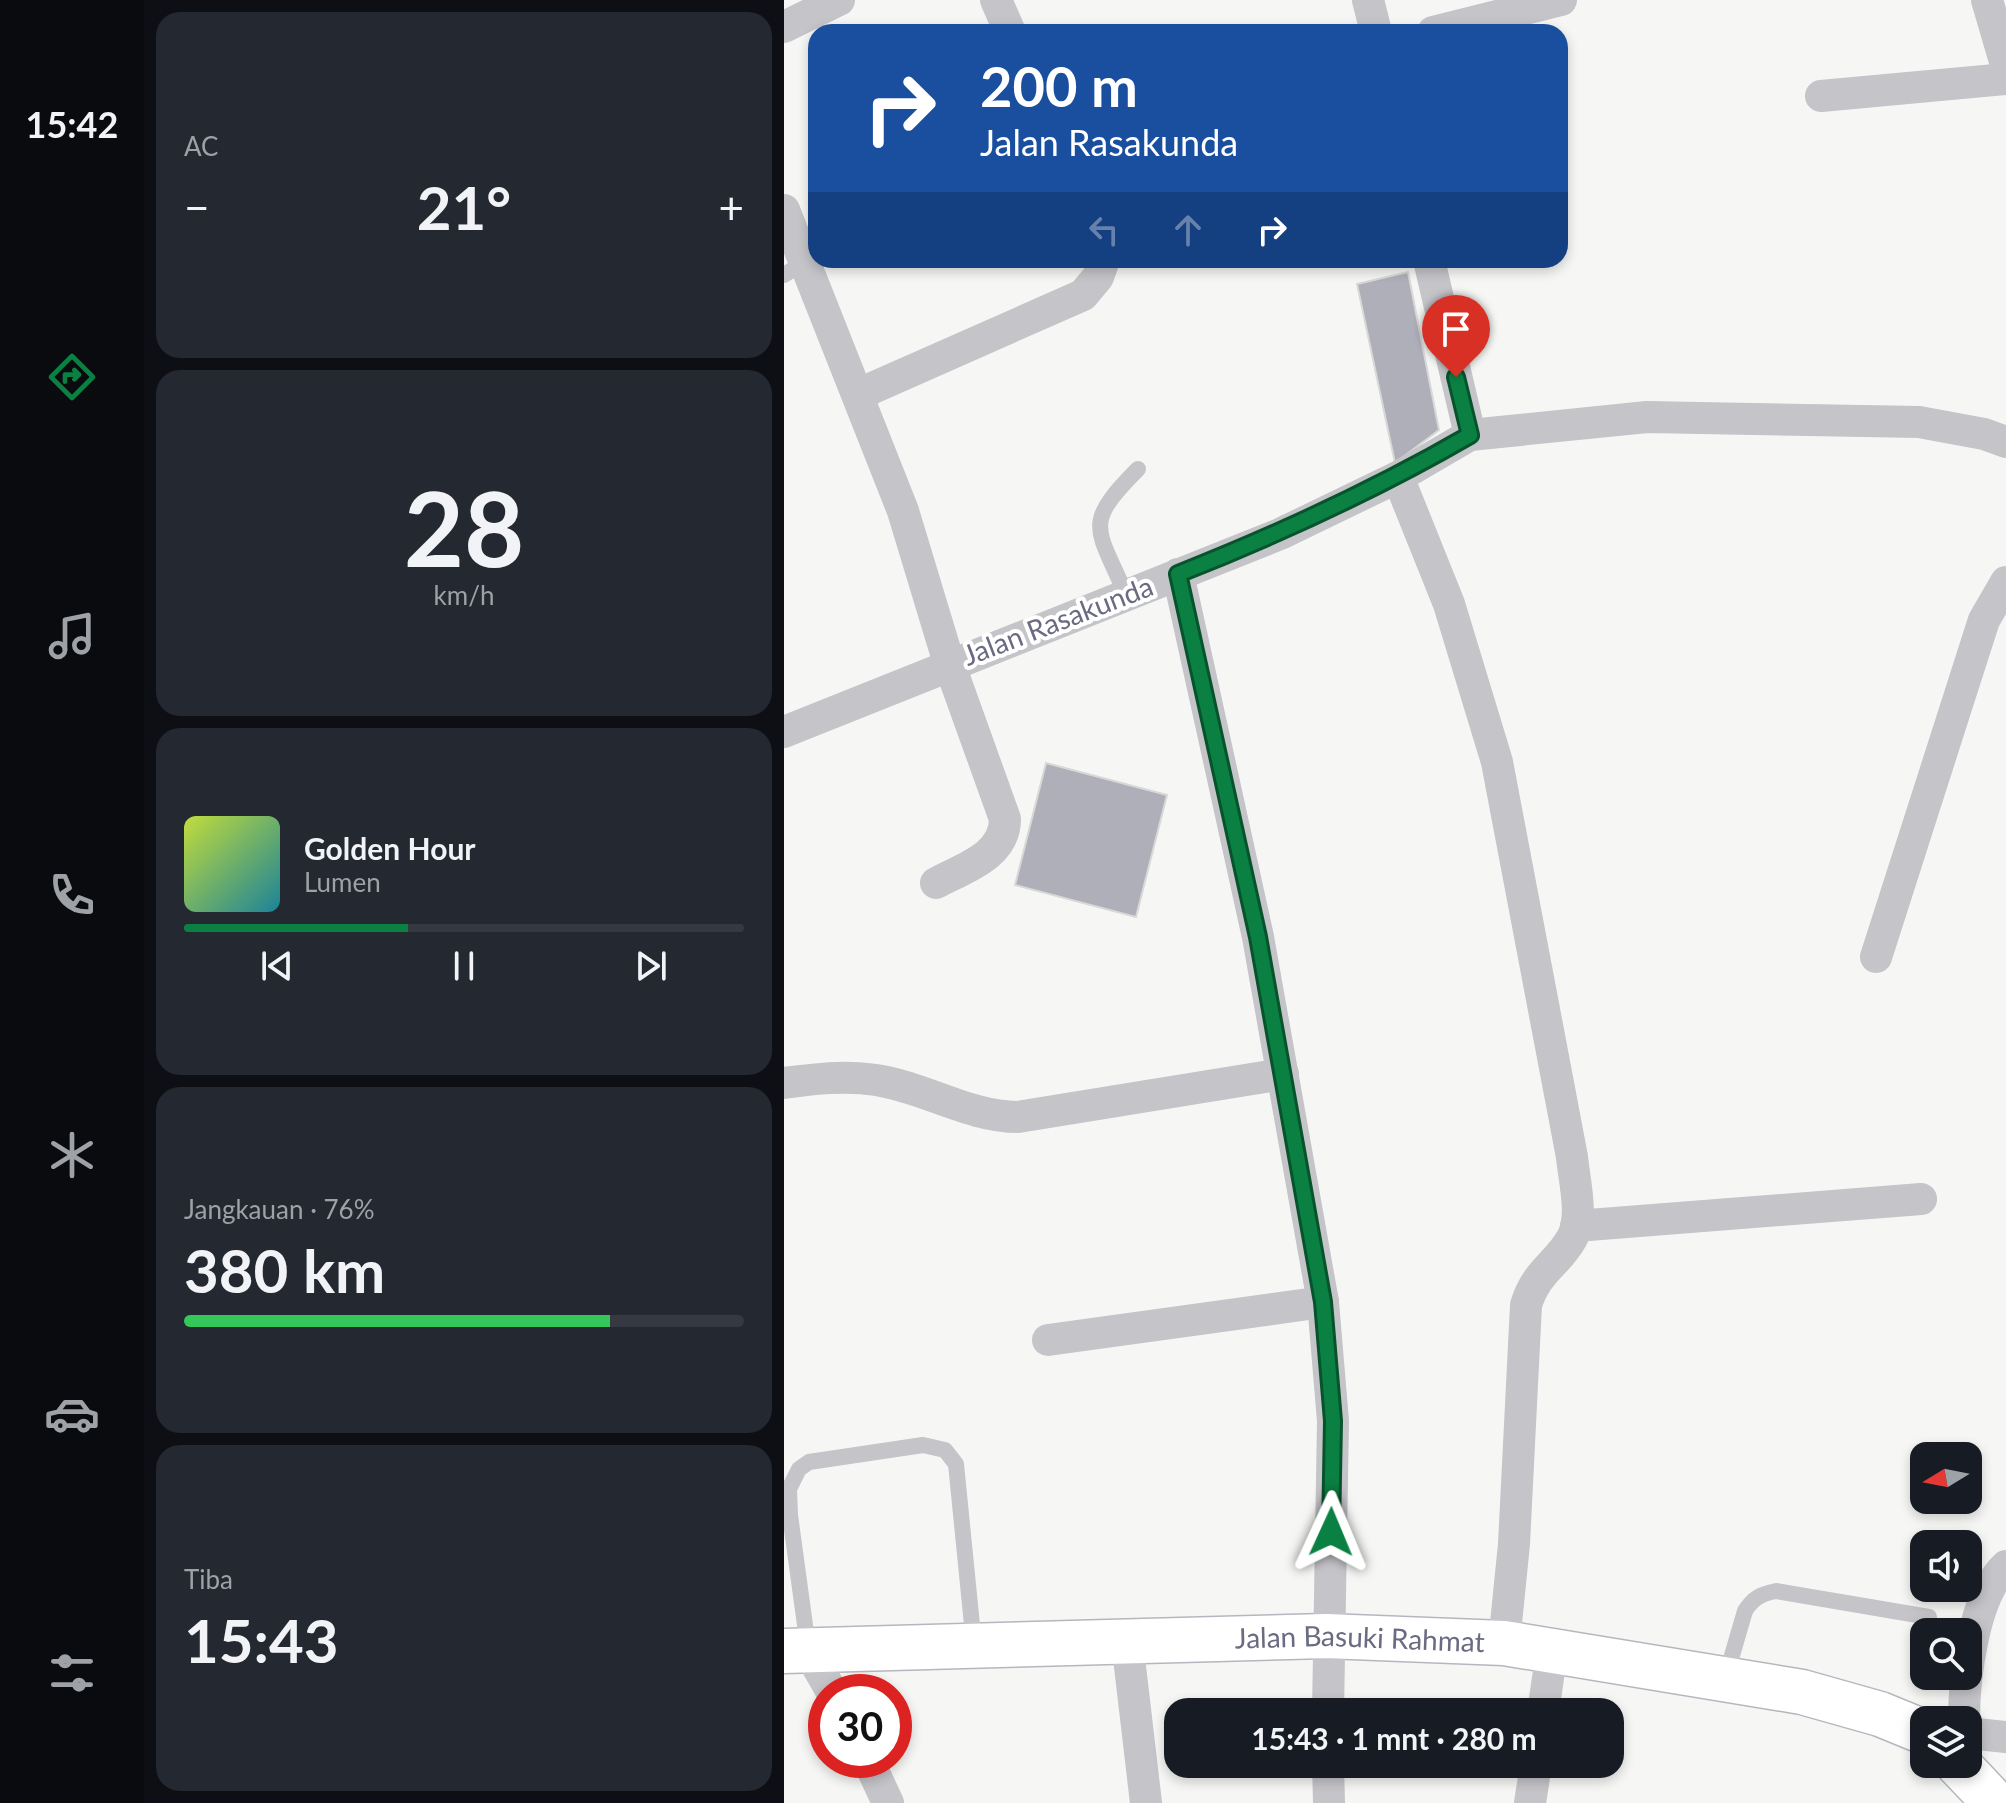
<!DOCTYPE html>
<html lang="id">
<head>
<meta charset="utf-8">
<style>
  :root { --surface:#171b24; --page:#242831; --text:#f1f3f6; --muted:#9ea1a6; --line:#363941; --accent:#0b8043 }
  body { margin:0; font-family:Lato,sans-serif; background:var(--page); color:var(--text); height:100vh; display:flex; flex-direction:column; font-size:30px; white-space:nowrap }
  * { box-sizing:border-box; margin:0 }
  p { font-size:26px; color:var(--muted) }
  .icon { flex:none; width:44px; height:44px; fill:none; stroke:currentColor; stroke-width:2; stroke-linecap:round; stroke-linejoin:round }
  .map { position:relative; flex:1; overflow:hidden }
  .drawer { display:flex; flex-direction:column; gap:12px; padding:12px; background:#0d0f14; width:640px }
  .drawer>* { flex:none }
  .guide { position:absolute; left:24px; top:24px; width:760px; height:244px; border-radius:24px; box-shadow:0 4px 12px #0003; background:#1a4fa0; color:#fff; overflow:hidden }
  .needle { width:52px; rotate:260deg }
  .controls { position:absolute; left:1126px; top:1442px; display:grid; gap:16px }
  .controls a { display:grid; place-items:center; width:72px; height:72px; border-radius:16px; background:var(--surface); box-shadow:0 4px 12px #0003; font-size:40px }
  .speed { position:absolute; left:24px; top:1674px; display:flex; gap:16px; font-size:40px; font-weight:700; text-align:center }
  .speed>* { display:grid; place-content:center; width:104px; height:104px; border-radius:50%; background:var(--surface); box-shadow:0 4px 12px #0003; line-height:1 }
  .speed .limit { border:12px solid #d22; background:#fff; color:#111 }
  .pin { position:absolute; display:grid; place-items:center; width:68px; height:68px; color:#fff; margin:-82px -34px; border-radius:50% 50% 50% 0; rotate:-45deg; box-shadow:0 0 8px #0007 }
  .pin .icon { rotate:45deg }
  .me { position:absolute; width:88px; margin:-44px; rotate:1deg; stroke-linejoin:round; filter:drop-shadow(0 0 6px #0008) }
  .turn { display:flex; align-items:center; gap:28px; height:168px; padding:0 40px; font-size:36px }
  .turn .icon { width:104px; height:104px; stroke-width:2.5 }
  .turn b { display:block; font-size:56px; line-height:68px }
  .lanes { display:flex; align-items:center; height:76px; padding:0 40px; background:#0003; justify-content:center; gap:40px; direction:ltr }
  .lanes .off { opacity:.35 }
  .big { font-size:60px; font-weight:700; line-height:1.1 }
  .drawer .tile { flex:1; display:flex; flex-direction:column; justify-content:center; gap:12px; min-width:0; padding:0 28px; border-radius:24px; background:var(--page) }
  .drawer .dial { align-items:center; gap:0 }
  .dial b { font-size:104px; line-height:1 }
  .song { display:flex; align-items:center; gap:24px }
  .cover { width:96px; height:96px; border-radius:12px; background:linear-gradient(135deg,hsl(70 70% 55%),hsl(190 70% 35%)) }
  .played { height:8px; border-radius:4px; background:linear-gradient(90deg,var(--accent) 40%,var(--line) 40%) }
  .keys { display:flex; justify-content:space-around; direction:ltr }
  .heat { display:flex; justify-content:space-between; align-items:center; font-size:44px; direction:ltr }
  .charge { height:12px; border-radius:6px; background:linear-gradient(90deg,#34c759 76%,var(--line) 0) }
  .trip { position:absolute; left:380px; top:1698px; width:460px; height:80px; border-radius:24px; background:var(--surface); box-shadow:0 4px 12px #0003; font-weight:700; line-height:80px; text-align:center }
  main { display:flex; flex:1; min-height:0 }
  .tabs { display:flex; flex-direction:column; width:144px; justify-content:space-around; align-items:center; background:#090b0e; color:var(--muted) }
  .tabs .icon { width:56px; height:56px }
  .tabs .selected { color:var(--accent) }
  .tabs b { font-size:36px; color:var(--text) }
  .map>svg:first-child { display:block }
</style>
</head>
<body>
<main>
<nav class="tabs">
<b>15:42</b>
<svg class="icon selected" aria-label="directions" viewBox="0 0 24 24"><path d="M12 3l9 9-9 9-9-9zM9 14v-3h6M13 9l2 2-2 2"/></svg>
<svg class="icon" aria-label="music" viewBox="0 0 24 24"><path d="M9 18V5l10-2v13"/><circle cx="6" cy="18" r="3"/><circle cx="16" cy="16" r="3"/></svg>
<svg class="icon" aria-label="phone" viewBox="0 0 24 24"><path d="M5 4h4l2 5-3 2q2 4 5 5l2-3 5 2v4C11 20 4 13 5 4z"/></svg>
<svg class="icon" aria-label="climate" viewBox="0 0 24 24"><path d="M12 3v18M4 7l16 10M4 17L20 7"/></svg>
<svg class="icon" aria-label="car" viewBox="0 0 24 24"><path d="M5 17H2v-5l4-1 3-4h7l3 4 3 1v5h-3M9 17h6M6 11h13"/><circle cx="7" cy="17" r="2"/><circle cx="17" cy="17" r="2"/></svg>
<svg class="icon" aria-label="filters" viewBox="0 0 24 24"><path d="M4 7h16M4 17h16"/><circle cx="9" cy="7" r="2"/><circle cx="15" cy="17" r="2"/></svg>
</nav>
<section class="drawer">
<div class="tile"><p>AC</p>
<div class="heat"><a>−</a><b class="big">21°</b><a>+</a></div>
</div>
<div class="tile dial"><b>28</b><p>km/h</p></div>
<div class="tile">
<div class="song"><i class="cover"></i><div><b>Golden Hour</b><p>Lumen</p></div></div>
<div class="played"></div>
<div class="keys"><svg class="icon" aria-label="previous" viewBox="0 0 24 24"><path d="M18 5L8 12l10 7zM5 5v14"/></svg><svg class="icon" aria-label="pause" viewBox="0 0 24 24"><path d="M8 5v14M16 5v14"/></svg><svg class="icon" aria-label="next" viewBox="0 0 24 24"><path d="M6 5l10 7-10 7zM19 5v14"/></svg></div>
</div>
<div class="tile"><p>Jangkauan · 76%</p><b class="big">380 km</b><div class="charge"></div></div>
<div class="tile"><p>Tiba</p><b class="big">15:43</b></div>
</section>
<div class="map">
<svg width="1222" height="1803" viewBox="0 0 1222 1803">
  <rect width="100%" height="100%" fill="#f6f7f5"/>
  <g fill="#aeafb9" stroke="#d8d9d7" stroke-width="2">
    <path d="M 624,272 L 655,430 L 611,463 L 573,284 Z"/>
    <path d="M 262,763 L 383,795 L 352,917 L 231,885 Z"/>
  </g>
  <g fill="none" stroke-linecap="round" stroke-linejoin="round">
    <defs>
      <g id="secondary">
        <path id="s1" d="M 0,1651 L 542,1636 L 720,1643 L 1018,1692 L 1096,1714 L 1140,1732"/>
        <path d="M 1174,1764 L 1211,1803"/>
      </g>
    </defs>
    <use href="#secondary" stroke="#b6b6be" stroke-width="47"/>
    <g stroke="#c4c4c9" stroke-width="16">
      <path d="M 0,275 L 21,262"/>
      <path d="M 342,595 C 313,527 298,525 354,469"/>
      <path d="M 24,1647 L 6,1515 L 5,1489 L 15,1469 L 25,1462 L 139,1445 L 161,1450 L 172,1464 L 190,1645"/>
      <path d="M 942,1676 L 961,1611 C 969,1598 977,1594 992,1591 L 1145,1617"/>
    </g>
    <g stroke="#c4c4c9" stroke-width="32">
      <path d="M 212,0 L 226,32"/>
      <path d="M 584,0 L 592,32"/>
      <path d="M 1203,0 L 1222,65"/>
      <path d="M 0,27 L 55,0"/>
      <path d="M 649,32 L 777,0"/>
      <path d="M 1037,96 L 1222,79"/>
      <path d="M 0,210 L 119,511 L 165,663 L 221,819 C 221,856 180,868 152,883"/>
      <path d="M 645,260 L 686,435"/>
      <path d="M 75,394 L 299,295 L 314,277 L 320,260"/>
      <path d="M 614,477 L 665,604 L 713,762 L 788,1157 C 790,1180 800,1217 788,1238 C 773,1265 753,1270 742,1305 L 730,1544 L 720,1643"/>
      <path d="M 394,574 L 474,937 L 539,1302 L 549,1421 L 544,1712"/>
      <path d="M 0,732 L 496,534 L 614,477 L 686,435 L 863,417 L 1135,422 L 1200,434 L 1222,442"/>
      <path d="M 1092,957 L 1200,620 L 1222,582"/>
      <path d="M 0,1083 C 30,1079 61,1075 92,1080 C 140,1087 185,1117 234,1117 L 499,1074"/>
      <path d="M 792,1226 L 1137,1199"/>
      <path d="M 264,1340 L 539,1302"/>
      <path d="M 343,1641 L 362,1803"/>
      <path d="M 24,1650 L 48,1692"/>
      <path d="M 759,1712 L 768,1651"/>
      <path d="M 1180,1720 C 1180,1677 1190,1595 1222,1566"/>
      <path d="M 1184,1733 L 1222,1737"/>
      <path d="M 84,1760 L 104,1803"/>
      <path d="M 544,1764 L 545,1803"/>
      <path d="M 746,1803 L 752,1764"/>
    </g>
    <use href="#secondary" stroke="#fff" stroke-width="44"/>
  </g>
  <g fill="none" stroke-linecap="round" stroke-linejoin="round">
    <defs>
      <path id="route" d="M 547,1532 L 549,1421 L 539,1302 L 474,937 L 394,574 C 495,534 591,490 686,435 L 672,377"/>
    </defs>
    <use href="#route" stroke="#07532c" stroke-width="20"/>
    <use href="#route" stroke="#0b8043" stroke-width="14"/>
  </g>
  <g text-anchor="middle" stroke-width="8" stroke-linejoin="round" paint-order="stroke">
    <g font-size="28" fill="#6a6b82" stroke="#fff">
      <text transform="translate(274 621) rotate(-21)" y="10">Jalan Rasakunda</text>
      <text dy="10" stroke="none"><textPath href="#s1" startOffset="576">Jalan Basuki Rahmat</textPath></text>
    </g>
  </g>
</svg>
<div class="controls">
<a><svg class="needle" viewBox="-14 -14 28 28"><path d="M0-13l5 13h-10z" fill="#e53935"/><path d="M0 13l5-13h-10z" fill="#9ea1a6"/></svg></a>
<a><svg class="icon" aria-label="sound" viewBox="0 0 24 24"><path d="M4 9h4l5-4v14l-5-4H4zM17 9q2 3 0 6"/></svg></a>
<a><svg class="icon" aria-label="search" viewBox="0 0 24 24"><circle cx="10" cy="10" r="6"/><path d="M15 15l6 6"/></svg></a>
<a><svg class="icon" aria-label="layers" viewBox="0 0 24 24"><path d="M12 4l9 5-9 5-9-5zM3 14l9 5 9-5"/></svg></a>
</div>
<div class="speed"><div class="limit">30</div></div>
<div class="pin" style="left:672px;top:377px;background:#d93025"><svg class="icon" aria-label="arrive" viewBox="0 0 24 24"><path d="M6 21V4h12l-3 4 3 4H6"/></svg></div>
<svg class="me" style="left:547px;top:1532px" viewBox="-20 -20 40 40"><path d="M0-17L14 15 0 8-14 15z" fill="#0b8043" stroke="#fff" stroke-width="4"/></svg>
<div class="trip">15:43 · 1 mnt · 280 m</div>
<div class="guide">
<div class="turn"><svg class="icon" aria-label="right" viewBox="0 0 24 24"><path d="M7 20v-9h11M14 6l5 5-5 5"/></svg><div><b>200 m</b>Jalan Rasakunda</div></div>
<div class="lanes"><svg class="icon off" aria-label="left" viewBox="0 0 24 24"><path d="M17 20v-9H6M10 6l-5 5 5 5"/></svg><svg class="icon off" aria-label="ahead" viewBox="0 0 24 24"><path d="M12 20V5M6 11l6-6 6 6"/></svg><svg class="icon" aria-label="right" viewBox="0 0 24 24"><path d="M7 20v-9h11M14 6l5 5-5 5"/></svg></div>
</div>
</div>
</main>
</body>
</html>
